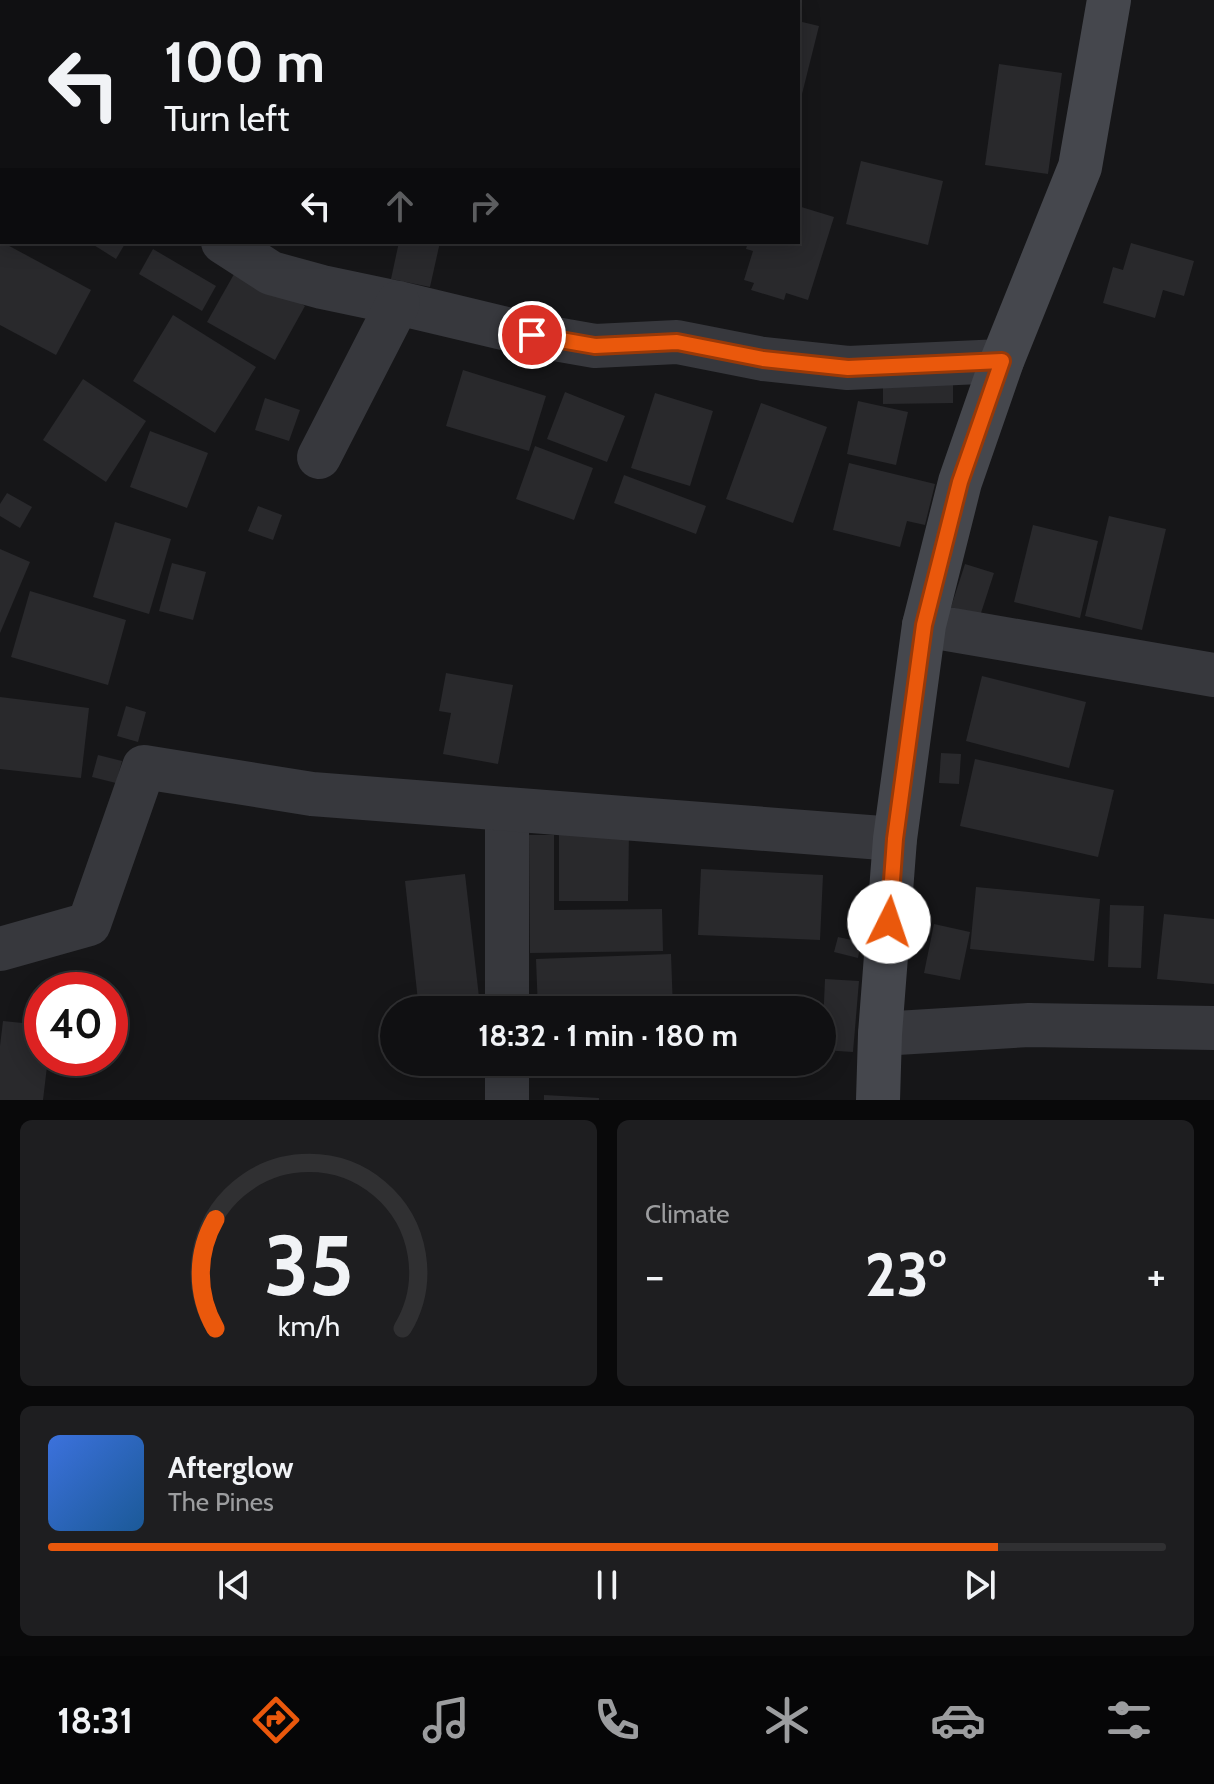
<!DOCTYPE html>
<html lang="en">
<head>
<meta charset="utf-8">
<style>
  :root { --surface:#101012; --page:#1e1e20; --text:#f1f3f6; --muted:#9c9d9f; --line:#303032; --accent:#ea580c }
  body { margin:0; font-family:Cabin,sans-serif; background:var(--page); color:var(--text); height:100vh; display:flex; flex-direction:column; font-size:30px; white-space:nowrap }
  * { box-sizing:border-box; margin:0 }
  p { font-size:26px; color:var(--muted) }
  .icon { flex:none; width:44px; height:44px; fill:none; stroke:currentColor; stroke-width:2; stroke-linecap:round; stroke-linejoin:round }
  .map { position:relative; height:1100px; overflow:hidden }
  .side { display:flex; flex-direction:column; gap:20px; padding:20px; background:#09090a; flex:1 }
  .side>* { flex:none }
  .guide { position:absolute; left:0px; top:0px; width:800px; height:244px; box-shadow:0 4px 20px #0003,0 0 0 2px var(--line); background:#101012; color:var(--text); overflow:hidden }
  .speed { position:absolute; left:24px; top:972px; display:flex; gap:16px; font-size:40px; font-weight:700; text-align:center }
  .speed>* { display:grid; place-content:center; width:104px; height:104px; border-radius:50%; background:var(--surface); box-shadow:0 4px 20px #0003,0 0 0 2px var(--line); line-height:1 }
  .speed .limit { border:12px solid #d22; background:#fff; color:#111 }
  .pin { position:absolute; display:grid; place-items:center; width:68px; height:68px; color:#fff; margin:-34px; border:4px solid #fff; border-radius:50%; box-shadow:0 2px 8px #0007 }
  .me { position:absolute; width:88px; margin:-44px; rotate:4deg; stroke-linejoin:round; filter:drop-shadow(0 0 6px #0008) }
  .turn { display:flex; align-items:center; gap:28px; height:168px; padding:0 32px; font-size:36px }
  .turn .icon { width:104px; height:104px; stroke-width:2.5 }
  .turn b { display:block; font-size:56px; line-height:68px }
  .lanes { display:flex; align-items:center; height:76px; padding:0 32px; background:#0003; justify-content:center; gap:40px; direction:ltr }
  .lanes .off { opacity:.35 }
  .big { font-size:60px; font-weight:800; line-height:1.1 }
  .side .card { flex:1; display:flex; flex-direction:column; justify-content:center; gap:12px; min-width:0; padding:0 28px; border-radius:12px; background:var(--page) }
  .side .dial { align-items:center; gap:0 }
  .dial svg { height:208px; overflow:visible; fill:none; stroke:var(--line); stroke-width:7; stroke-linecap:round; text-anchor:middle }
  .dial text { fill:var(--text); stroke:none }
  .song { display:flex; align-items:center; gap:24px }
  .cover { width:96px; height:96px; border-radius:12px; background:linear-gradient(135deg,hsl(220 70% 55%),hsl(210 70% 35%)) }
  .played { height:8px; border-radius:4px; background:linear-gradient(90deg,var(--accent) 85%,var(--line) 85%) }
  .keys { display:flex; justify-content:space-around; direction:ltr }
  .heat { display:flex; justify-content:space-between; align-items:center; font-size:44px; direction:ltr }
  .side .tiles { flex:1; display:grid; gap:20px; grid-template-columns:1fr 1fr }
  .card:last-child { grid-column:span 2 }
  .trip { position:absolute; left:380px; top:996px; width:456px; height:80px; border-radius:40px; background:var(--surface); box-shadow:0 4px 20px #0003,0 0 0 2px var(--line); font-weight:800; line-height:80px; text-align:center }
  .tabs { display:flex; height:128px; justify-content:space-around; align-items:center; background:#060607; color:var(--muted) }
  .tabs .icon { width:56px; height:56px }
  .tabs .selected { color:var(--accent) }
  .tabs b { font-size:36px; color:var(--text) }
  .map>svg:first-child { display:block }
</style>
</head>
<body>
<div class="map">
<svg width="1214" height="1100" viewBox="0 0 1214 1100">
  <rect width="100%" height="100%" fill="#161618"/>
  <g fill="#29292c">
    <path d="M 798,21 L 819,26 L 799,106 L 798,106 Z"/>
    <path d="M 999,64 L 1062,73 L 1048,174 L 985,165 Z"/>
    <path d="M 861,161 L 943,181 L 928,245 L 846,224 Z"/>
    <path d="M 798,206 L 834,217 L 808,300 L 786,293 L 784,300 L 751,290 L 754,283 L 744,280 L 753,251 L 746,249 L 748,242 L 798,242 Z"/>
    <path d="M 0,241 L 91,290 L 56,355 L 0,325 Z"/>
    <path d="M 89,242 L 126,242 L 116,259 Z"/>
    <path d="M 399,242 L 440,242 L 430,287 L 391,279 Z"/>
    <path d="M 1131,243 L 1194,261 L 1184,296 L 1163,290 L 1155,318 L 1103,303 L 1113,267 L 1123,270 Z"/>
    <path d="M 153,249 L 216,286 L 202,311 L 139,274 Z"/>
    <path d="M 238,267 L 305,306 L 275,360 L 207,322 Z"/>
    <path d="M 173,315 L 256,367 L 215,433 L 133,381 Z"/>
    <path d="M 463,370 L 546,396 L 529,451 L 446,426 Z"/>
    <path d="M 83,379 L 146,421 L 106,482 L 43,440 Z"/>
    <path d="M 953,383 L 953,403 L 883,404 L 883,384 Z"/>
    <path d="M 565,392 L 625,416 L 607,462 L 547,439 Z"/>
    <path d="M 655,393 L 713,411 L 690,486 L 631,468 Z"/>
    <path d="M 265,398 L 300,410 L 289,441 L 255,430 Z"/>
    <path d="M 858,401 L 908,412 L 896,465 L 847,454 Z"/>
    <path d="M 761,403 L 827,427 L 793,523 L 726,499 Z"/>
    <path d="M 150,431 L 208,453 L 187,508 L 130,487 Z"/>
    <path d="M 535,446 L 593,468 L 574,520 L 516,499 Z"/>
    <path d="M 849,463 L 935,484 L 925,525 L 907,521 L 900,547 L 833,530 Z"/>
    <path d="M 624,475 L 706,506 L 696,534 L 614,503 Z"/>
    <path d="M 7,493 L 32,507 L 20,528 L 0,516 L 0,504 Z"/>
    <path d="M 258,506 L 282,515 L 273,540 L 248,531 Z"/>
    <path d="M 1109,516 L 1166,529 L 1142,630 L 1085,616 Z"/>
    <path d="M 115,522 L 171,539 L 149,614 L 93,597 Z"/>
    <path d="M 1033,525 L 1098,541 L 1080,618 L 1014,602 Z"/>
    <path d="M 0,549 L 30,562 L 0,633 Z"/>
    <path d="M 172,563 L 206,572 L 193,620 L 159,611 Z"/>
    <path d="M 965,564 L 994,573 L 980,616 L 951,607 Z"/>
    <path d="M 30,591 L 126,620 L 108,685 L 11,657 Z"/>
    <path d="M 446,673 L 513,685 L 498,764 L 443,754 L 451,713 L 439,711 Z"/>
    <path d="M 982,676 L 1086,702 L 1069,768 L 966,741 Z"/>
    <path d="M 0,697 L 89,708 L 81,778 L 0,769 Z"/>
    <path d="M 126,706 L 146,712 L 138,742 L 117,736 Z"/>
    <path d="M 941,753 L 961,754 L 959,784 L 939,783 Z"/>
    <path d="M 98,755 L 122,761 L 116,783 L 92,777 Z"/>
    <path d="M 975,759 L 1114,790 L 1098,857 L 960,826 Z"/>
    <path d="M 559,831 L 629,831 L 628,901 L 559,901 Z"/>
    <path d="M 529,835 L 554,835 L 554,910 L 662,909 L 663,951 L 530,953 Z"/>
    <path d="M 701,869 L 823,875 L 820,940 L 698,935 Z"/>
    <path d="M 465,874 L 480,1006 L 449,1010 L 419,1010 L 405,881 Z"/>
    <path d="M 976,887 L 1100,899 L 1094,961 L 970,949 Z"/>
    <path d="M 1110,905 L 1144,906 L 1141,968 L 1108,967 Z"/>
    <path d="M 1164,914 L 1214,919 L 1214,984 L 1157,979 Z"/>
    <path d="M 934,924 L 970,932 L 960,980 L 924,973 Z"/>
    <path d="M 838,937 L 861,942 L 858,958 L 834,952 Z"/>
    <path d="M 671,954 L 673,1010 L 538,1010 L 536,959 Z"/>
    <path d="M 825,979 L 859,981 L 853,1052 L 822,1050 Z"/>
    <path d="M 3,1021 L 42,1025 L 42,1058 L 48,1058 L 43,1100 L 0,1100 L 0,1046 Z"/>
    <path d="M 544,1095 L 599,1098 L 599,1100 L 544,1100 Z"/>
  </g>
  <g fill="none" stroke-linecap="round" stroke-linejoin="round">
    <g stroke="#37383d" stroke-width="44">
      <path d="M 0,94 L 2,95"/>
      <path d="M 223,242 L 271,273 L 322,287 L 398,303 L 532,335 L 595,346 L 677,342 L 763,359 L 848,368 L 1002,361"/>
      <path d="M 319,457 L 398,303"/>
      <path d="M 924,625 L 1214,675"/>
      <path d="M 507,810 L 507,1010"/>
      <path d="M 0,949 L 89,924 L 144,767 L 312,794 L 895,839"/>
      <path d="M 880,1034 L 1029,1025 L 1214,1028"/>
      <path d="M 507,1062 L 507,1100"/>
    </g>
    <path stroke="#45474d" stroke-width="44" d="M 878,1100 L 880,1034 L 895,839 L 924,625 L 960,482 L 1002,361 L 1080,167 L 1109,0"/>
  </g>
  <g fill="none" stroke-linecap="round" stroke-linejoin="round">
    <defs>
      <path id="route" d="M 532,335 L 595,346 L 677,342 L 763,359 L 848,368 L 1002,361 L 960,482 L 924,625 L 895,839 L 889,922"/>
    </defs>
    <use href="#route" stroke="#983908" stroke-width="20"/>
    <use href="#route" stroke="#ea580c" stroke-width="14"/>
  </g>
</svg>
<div class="speed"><div class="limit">40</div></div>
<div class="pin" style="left:532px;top:335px;background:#d93025"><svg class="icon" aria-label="arrive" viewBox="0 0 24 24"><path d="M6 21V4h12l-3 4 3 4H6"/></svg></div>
<svg class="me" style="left:889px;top:922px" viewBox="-20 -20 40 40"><circle r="19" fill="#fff"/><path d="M0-13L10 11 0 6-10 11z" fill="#ea580c"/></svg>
<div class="trip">18:32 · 1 min · 180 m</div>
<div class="guide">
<div class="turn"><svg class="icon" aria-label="left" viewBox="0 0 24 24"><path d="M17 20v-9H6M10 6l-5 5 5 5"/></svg><div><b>100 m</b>Turn left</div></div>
<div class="lanes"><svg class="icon" aria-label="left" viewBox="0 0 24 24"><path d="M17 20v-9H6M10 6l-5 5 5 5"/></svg><svg class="icon off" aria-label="ahead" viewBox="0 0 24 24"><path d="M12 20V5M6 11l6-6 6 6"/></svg><svg class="icon off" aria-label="right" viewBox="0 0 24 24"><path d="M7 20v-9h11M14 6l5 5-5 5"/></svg></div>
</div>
</div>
<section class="side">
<div class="tiles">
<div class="card dial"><svg viewBox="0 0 100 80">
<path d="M14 69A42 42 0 1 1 86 69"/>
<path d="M14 69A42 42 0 0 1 14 27" stroke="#ea580c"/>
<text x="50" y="56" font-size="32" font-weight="700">35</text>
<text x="50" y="72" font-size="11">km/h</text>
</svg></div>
<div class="card"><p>Climate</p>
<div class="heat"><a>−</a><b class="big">23°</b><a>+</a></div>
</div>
<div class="card">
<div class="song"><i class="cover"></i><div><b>Afterglow</b><p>The Pines</p></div></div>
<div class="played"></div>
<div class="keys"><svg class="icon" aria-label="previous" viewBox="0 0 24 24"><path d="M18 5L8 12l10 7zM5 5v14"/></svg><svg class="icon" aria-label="pause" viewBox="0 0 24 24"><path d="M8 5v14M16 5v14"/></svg><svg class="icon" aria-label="next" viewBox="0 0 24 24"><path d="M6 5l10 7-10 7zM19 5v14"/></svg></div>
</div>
</div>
</section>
<nav class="tabs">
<b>18:31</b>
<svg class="icon selected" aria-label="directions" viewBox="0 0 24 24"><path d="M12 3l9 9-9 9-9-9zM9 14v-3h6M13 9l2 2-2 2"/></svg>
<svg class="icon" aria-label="music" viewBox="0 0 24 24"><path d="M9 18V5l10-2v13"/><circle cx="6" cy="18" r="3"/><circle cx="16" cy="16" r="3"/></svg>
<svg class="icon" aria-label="phone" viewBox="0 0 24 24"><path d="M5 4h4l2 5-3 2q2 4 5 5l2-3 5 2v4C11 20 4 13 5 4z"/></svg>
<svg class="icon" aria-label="climate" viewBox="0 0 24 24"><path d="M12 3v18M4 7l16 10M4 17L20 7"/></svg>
<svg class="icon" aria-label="car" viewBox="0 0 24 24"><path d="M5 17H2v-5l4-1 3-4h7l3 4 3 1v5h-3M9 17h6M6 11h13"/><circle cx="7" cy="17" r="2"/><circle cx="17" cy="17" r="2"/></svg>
<svg class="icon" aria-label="filters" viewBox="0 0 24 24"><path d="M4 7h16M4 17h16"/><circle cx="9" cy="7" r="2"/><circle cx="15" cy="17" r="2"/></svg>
</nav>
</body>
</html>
